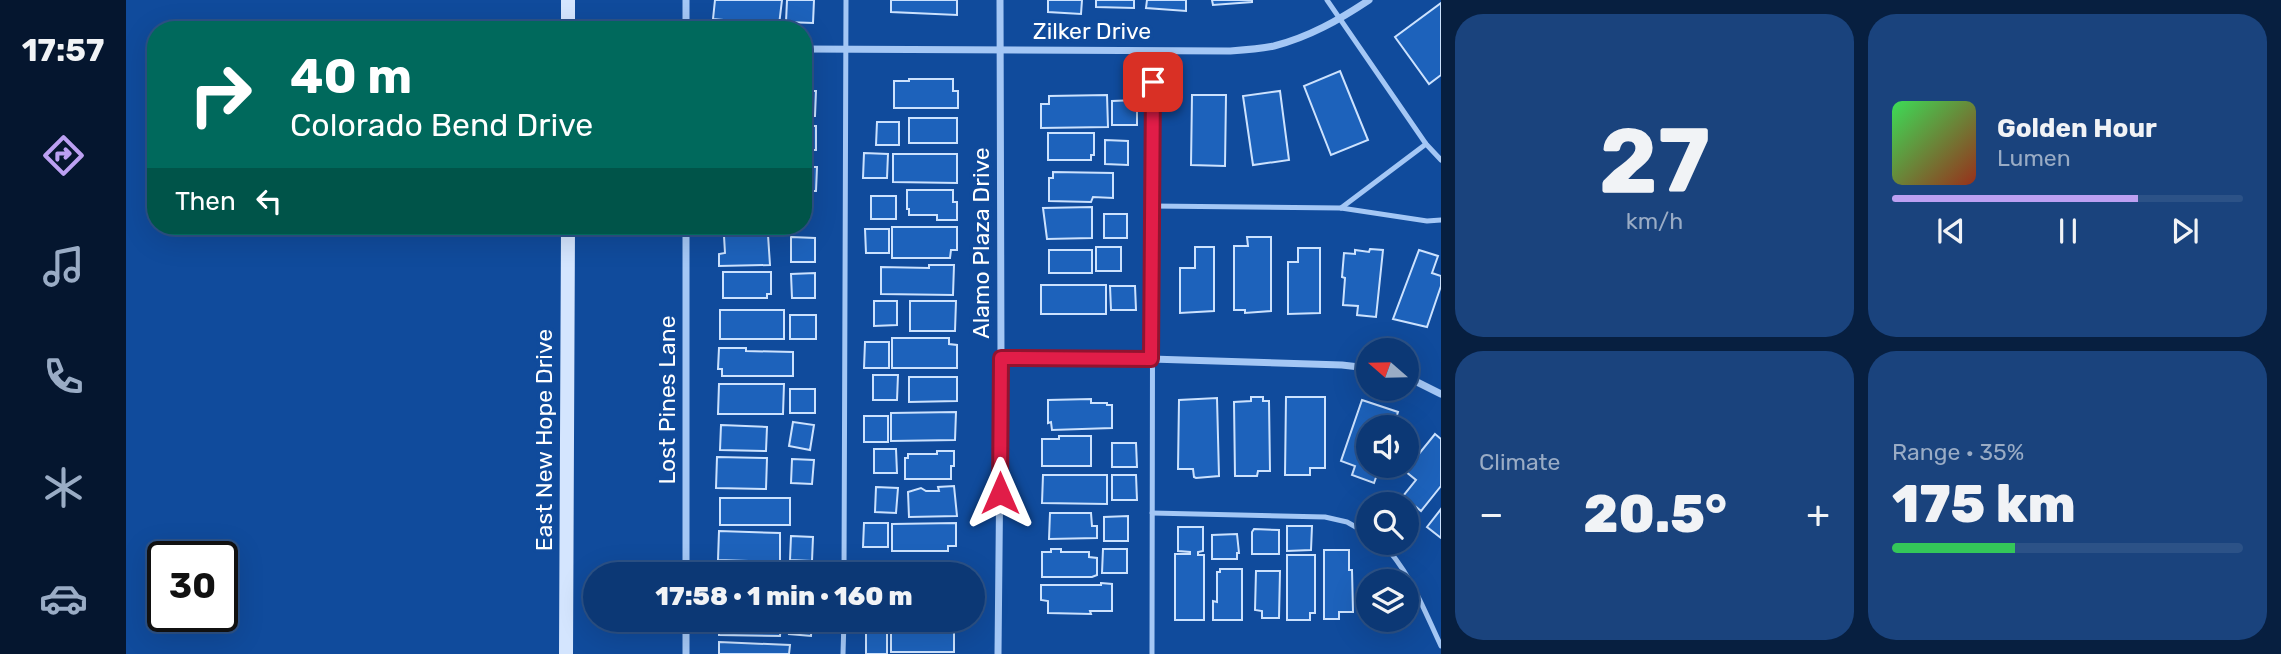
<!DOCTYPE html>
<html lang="en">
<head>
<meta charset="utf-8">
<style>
  :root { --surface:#0c3875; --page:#1a437d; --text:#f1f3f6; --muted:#9aacc5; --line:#2c5287; --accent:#bca0f2 }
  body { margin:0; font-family:Rubik,sans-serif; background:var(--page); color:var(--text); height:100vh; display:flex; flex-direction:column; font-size:26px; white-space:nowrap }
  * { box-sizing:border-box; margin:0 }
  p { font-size:23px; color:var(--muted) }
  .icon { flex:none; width:38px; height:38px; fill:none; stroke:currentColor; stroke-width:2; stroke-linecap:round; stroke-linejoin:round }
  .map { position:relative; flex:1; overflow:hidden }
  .panel { display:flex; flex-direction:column; gap:14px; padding:14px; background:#071f40; width:840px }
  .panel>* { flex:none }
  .guide { position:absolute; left:21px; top:21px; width:665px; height:214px; border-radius:28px; box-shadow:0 7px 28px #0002,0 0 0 2px var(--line); background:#00695c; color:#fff; overflow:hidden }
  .needle { width:46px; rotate:290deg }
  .controls { position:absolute; left:1230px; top:338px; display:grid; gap:14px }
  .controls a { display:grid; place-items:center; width:63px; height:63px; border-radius:50%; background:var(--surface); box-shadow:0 7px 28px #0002,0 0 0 2px var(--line); font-size:35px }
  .speed { position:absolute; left:21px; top:541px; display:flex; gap:14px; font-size:35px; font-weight:700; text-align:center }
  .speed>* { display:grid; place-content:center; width:91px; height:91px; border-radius:50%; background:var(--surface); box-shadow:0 7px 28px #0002,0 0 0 2px var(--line); line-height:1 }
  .speed .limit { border:4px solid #111; border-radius:10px; background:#fff; color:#111 }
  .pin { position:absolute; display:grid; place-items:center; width:60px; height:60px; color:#fff; margin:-30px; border-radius:14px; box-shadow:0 4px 10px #0006 }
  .me { position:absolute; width:77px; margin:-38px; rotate:0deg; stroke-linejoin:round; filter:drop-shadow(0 0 5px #0008) }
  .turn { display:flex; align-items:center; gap:24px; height:147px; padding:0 28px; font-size:32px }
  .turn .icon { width:91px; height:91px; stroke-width:2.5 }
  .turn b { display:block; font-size:49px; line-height:60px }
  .then { display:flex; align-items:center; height:66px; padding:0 28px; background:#0003; gap:14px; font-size:26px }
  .big { font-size:52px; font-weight:800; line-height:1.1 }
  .panel .tile { flex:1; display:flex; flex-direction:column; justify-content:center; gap:10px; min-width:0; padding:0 24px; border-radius:28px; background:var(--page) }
  .panel .dial { align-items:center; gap:0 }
  .dial b { font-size:91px; line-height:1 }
  .song { display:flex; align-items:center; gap:21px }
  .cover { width:84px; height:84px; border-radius:10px; background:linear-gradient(135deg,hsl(130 70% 55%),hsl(10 70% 35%)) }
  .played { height:7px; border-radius:4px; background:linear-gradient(90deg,var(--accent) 70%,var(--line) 70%) }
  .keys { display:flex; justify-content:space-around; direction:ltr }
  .heat { display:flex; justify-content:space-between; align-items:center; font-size:38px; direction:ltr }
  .charge { height:10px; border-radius:5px; background:linear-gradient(90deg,#34c759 35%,var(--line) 0) }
  .panel .tiles { flex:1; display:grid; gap:14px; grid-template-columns:repeat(2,1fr) }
  .trip { position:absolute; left:457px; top:562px; width:402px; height:70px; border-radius:35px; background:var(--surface); box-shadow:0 7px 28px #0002,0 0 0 2px var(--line); font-weight:800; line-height:70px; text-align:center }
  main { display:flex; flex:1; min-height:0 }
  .dock { display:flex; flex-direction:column; width:126px; justify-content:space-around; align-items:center; background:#05162f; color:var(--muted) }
  .dock .icon { width:49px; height:49px }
  .dock .selected { color:var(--accent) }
  .dock b { font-size:32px; color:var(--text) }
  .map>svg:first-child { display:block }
</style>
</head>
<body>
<main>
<nav class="dock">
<b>17:57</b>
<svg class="icon selected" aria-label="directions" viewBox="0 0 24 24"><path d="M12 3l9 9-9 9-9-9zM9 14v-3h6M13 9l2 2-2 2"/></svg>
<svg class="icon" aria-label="music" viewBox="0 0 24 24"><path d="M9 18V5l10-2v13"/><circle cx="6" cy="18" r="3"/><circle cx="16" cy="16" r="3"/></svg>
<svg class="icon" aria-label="phone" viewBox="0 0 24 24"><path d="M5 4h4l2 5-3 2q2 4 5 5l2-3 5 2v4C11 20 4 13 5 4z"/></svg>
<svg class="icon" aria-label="climate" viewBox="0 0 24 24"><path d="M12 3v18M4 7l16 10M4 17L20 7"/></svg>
<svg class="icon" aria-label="car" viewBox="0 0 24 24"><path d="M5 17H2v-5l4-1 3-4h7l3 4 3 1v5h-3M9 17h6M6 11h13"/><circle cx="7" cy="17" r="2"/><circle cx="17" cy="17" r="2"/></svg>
</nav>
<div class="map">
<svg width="1315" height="654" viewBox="0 0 1315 654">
  <rect width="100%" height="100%" fill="#104b9c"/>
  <g fill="#1d62bb" stroke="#cce2fe" stroke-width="2">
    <path d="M 589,0 L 656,0 L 653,25 L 587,19 Z"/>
    <path d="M 661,0 L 688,0 L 687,23 L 660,22 Z"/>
    <path d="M 765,0 L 831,0 L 831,15 L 765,12 Z"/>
    <path d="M 922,0 L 956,0 L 955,14 L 922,12 Z"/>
    <path d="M 970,0 L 1008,0 L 1008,8 L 970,7 Z"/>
    <path d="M 1021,0 L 1060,0 L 1060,11 L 1020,8 Z"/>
    <path d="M 1086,0 L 1126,0 L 1126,2 L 1087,5 Z"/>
    <path d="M 1315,3 L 1315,75 L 1303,84 L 1269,37 Z"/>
    <path d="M 1214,71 L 1242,140 L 1205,155 L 1178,86 Z"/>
    <path d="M 783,79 L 827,79 L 827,91 L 832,91 L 832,108 L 768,108 L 768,81 L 783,81 Z"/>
    <path d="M 677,91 L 690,91 L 689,116 L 677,116 Z"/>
    <path d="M 1154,91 L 1163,160 L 1127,165 L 1117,96 Z"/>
    <path d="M 981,95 L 982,127 L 915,128 L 915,104 L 923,104 L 923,96 Z"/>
    <path d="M 1066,95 L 1100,95 L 1099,166 L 1065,165 Z"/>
    <path d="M 1011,100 L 1011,125 L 986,125 L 986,101 Z"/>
    <rect x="783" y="118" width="48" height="25"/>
    <path d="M 751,122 L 773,122 L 773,145 L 750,145 Z"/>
    <rect x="677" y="126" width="13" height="24"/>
    <path d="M 922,133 L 968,133 L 968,155 L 965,155 L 965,160 L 922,160 Z"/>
    <path d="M 979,140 L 1002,141 L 1002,165 L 979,164 Z"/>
    <path d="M 738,153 L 762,154 L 761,178 L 737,178 Z"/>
    <path d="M 767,154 L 831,154 L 831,183 L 767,182 Z"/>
    <path d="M 677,167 L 691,167 L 690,191 L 677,191 Z"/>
    <path d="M 927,172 L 987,173 L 987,198 L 967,197 L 965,202 L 923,201 L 923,178 L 927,178 Z"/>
    <path d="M 781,190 L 827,190 L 827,202 L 831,202 L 831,220 L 811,220 L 811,215 L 783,215 L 783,209 L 781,209 Z"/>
    <rect x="745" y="196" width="25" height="23"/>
    <path d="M 966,207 L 966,238 L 921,239 L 917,208 Z"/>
    <rect x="978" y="214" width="23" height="24"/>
    <path d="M 766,227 L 831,227 L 831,250 L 825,250 L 824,258 L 766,258 Z"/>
    <path d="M 739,229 L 763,229 L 763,253 L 740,253 Z"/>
    <path d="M 642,235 L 644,265 L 593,266 L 593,254 L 599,253 L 598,236 Z"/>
    <path d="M 665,237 L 689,238 L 689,262 L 665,262 Z"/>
    <path d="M 1121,237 L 1145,237 L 1145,311 L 1119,313 L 1119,310 L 1108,310 L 1108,246 L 1122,246 Z"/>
    <rect x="970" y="247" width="25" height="24"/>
    <path d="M 1069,247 L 1088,247 L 1088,311 L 1054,313 L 1054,268 L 1069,268 Z"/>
    <path d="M 1172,248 L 1194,248 L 1194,313 L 1162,314 L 1162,262 L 1172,262 Z"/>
    <path d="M 1244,249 L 1257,250 L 1250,317 L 1231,315 L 1232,306 L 1217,305 L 1219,278 L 1216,277 L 1218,253 L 1229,254 L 1229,250 L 1243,252 Z"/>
    <rect x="923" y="250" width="43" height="23"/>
    <path d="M 1293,250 L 1312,256 L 1306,273 L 1315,276 L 1315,286 L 1301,327 L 1267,319 Z"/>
    <path d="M 803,265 L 828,265 L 827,295 L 755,294 L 755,267 L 803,268 Z"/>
    <path d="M 597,272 L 645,272 L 645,294 L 641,294 L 641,298 L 597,298 Z"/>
    <path d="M 689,273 L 689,298 L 666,298 L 665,274 Z"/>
    <rect x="915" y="285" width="65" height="29"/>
    <path d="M 984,286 L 1009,286 L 1010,310 L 985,310 Z"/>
    <path d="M 748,301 L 771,301 L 771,325 L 748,326 Z"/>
    <path d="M 784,301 L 830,301 L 829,331 L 784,331 Z"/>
    <rect x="594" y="310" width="64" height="29"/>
    <rect x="664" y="315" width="26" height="24"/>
    <path d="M 766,338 L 823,338 L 823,344 L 831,345 L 831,368 L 766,368 Z"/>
    <path d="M 739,342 L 763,342 L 763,368 L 738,368 Z"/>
    <path d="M 593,348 L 620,348 L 620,351 L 667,352 L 667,376 L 596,376 L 596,369 L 592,369 Z"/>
    <path d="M 747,375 L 772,375 L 771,400 L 747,400 Z"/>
    <path d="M 783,377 L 831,377 L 831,401 L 783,402 Z"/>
    <path d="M 593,384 L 658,384 L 657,414 L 592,414 Z"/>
    <rect x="664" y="389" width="25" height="24"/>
    <path d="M 1125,397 L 1137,397 L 1137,401 L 1143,401 L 1144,471 L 1132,471 L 1131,476 L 1109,476 L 1108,402 L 1125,401 Z"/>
    <path d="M 1160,397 L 1199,397 L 1199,468 L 1184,468 L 1184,475 L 1159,475 Z"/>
    <path d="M 1091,398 L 1093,476 L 1070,478 L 1068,477 L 1067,469 L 1052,469 L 1053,400 Z"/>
    <path d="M 965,399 L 965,403 L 981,403 L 981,405 L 986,405 L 986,428 L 926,430 L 925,422 L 922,423 L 922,400 Z"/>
    <path d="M 1236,400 L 1272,412 L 1267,427 L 1242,427 L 1242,466 L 1254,466 L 1248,483 L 1226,475 L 1229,466 L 1215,461 Z"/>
    <path d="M 830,412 L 829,440 L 765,441 L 765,413 Z"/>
    <rect x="738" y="416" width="24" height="26"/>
    <path d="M 667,422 L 688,425 L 684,450 L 663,446 Z"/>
    <path d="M 595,425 L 641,427 L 640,451 L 594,450 Z"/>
    <path d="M 1309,434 L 1315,439 L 1315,486 L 1295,511 L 1277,496 L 1290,480 L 1279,471 Z"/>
    <path d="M 933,436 L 965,436 L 965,466 L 916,466 L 916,439 L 933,439 Z"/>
    <path d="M 986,443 L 1010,443 L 1011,467 L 986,467 Z"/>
    <path d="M 748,449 L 770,449 L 771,473 L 748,473 Z"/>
    <path d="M 811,451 L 828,451 L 828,466 L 825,466 L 825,479 L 779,479 L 779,458 L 782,458 L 782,454 L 811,454 Z"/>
    <path d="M 591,457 L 641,458 L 640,489 L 590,488 Z"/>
    <path d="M 666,459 L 688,460 L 686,484 L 665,483 Z"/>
    <path d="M 917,475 L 981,475 L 981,504 L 916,503 Z"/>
    <path d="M 986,475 L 1010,475 L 1011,500 L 986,500 Z"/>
    <path d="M 828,486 L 831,516 L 783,517 L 782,492 L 795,488 L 800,491 L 813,491 L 812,487 Z"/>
    <path d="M 750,487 L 772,488 L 770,513 L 749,512 Z"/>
    <rect x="594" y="498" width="70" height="27"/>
    <path d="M 1315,509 L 1315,538 L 1301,527 Z"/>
    <path d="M 924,513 L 965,513 L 966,526 L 971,526 L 971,538 L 923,539 Z"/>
    <path d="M 1002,516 L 1002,541 L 978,541 L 978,517 Z"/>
    <path d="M 738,523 L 762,523 L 762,547 L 737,547 Z"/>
    <path d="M 830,523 L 830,546 L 822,546 L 822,551 L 766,551 L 766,524 Z"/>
    <path d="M 1161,526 L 1186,526 L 1185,550 L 1161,551 Z"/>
    <path d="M 1052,527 L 1077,527 L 1077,551 L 1072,552 L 1072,555 L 1078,555 L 1078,620 L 1049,620 L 1049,554 L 1064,554 L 1064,552 L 1052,551 Z"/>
    <path d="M 1128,529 L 1153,530 L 1153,554 L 1126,554 L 1126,532 Z"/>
    <path d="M 593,531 L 654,533 L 654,562 L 592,560 Z"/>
    <path d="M 1111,534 L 1113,553 L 1111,553 L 1111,559 L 1086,559 L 1086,535 Z"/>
    <path d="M 665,536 L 687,537 L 686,561 L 664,560 Z"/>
    <path d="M 925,549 L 935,549 L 935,552 L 963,552 L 963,557 L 971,558 L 971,575 L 966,577 L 916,577 L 916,552 L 925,552 Z"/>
    <path d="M 977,549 L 1001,549 L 1001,573 L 976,573 Z"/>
    <path d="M 1198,550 L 1223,550 L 1223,570 L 1226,570 L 1227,612 L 1213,612 L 1213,619 L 1198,619 Z"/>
    <path d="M 1161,555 L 1189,555 L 1189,613 L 1184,613 L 1184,620 L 1161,620 Z"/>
    <path d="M 591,568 L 640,570 L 640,574 L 591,574 Z"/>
    <path d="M 1094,569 L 1116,569 L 1116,620 L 1087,620 L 1087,601 L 1091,602 L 1091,572 L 1094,572 Z"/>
    <path d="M 1130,571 L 1154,571 L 1153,618 L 1136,618 L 1136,611 L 1129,610 Z"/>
    <path d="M 975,583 L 986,584 L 986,611 L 964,611 L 965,614 L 922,613 L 922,601 L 915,600 L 915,585 L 975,585 Z"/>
    <path d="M 593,620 L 655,620 L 654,636 L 593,635 Z"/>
    <path d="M 665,620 L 686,620 L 685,636 L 663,634 Z"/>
    <path d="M 765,624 L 822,625 L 822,630 L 828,630 L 828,652 L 765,652 Z"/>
    <rect x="740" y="629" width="21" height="25"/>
    <path d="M 593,642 L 664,645 L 663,654 L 593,654 Z"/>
  </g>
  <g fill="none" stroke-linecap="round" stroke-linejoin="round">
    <g stroke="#a4c7f5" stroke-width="5">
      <path d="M 1201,0 L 1300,144 L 1315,160"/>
      <path d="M 1026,206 L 1215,208 L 1301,221 L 1315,220"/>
      <path d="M 1215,208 L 1300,144"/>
      <path d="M 1026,513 L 1199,517 L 1221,522 L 1242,534"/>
      <path d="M 1255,542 C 1284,571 1298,610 1315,646"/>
      <path d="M 718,574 L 720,0"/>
      <path d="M 717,654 L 718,620"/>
      <path d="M 1026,654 L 1027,51"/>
    </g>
    <g stroke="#a4c7f5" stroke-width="7">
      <path d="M 560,30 L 560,0"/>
      <path d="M 677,49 L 1103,51 C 1118,50 1134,49 1148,46 C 1183,37 1213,20 1243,0"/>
      <path d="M 875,358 L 1025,359 L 1216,365 L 1242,368"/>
      <path d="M 1281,377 L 1315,394"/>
      <path d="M 560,574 L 560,226"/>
      <path d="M 560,654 L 560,620"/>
      <path d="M 872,654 L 875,358 L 874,0"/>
    </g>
    <g stroke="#d4e5fe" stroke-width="14">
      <path d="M 442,30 L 442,0"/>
      <path d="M 440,654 L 442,226"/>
    </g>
  </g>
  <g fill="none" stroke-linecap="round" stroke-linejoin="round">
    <defs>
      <path id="route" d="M 874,493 L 875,358 L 1025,359 L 1027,82"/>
    </defs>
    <use href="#route" stroke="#92132f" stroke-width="18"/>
    <use href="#route" stroke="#e11d48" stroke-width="12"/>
  </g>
  <g text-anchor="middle" stroke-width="7" stroke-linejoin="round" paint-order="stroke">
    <g font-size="23" fill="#fff" stroke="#104b9c">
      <text x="966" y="39">Zilker Drive</text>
      <text transform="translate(855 243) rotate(-90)" y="8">Alamo Plaza Drive</text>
      <text transform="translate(541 400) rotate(-90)" y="8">Lost Pines Lane</text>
      <text transform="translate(418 440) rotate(-90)" y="8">East New Hope Drive</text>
    </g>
  </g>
</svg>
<div class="controls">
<a><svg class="needle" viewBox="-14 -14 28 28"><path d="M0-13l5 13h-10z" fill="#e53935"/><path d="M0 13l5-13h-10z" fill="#9aacc5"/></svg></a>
<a><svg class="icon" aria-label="sound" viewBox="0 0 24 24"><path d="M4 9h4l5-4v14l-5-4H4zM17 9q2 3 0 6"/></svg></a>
<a><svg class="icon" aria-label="search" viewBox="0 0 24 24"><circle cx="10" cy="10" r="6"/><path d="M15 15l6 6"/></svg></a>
<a><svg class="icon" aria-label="layers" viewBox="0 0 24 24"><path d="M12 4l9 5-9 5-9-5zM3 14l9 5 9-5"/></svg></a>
</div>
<div class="speed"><div class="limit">30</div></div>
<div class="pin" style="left:1027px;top:82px;background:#d93025"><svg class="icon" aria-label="arrive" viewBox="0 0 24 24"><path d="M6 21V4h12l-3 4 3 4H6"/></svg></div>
<svg class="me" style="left:874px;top:493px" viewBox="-20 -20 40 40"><path d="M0-17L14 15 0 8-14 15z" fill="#e11d48" stroke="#fff" stroke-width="4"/></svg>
<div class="trip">17:58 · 1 min · 160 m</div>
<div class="guide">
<div class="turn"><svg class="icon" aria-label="right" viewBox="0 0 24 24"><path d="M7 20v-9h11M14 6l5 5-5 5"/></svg><div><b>40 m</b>Colorado Bend Drive</div></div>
<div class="then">Then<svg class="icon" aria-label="left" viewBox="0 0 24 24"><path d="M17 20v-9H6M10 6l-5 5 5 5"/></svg></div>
</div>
</div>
<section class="panel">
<div class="tiles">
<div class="tile dial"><b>27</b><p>km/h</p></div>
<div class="tile">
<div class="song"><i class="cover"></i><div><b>Golden Hour</b><p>Lumen</p></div></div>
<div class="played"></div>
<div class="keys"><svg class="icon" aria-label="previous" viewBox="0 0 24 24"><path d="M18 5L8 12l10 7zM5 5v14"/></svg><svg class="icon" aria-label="pause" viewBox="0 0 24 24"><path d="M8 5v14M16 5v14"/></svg><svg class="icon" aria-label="next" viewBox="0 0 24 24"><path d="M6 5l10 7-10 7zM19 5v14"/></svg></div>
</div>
<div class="tile"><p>Climate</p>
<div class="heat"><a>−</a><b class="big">20.5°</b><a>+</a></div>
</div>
<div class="tile"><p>Range · 35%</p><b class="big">175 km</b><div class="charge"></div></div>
</div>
</section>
</main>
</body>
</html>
